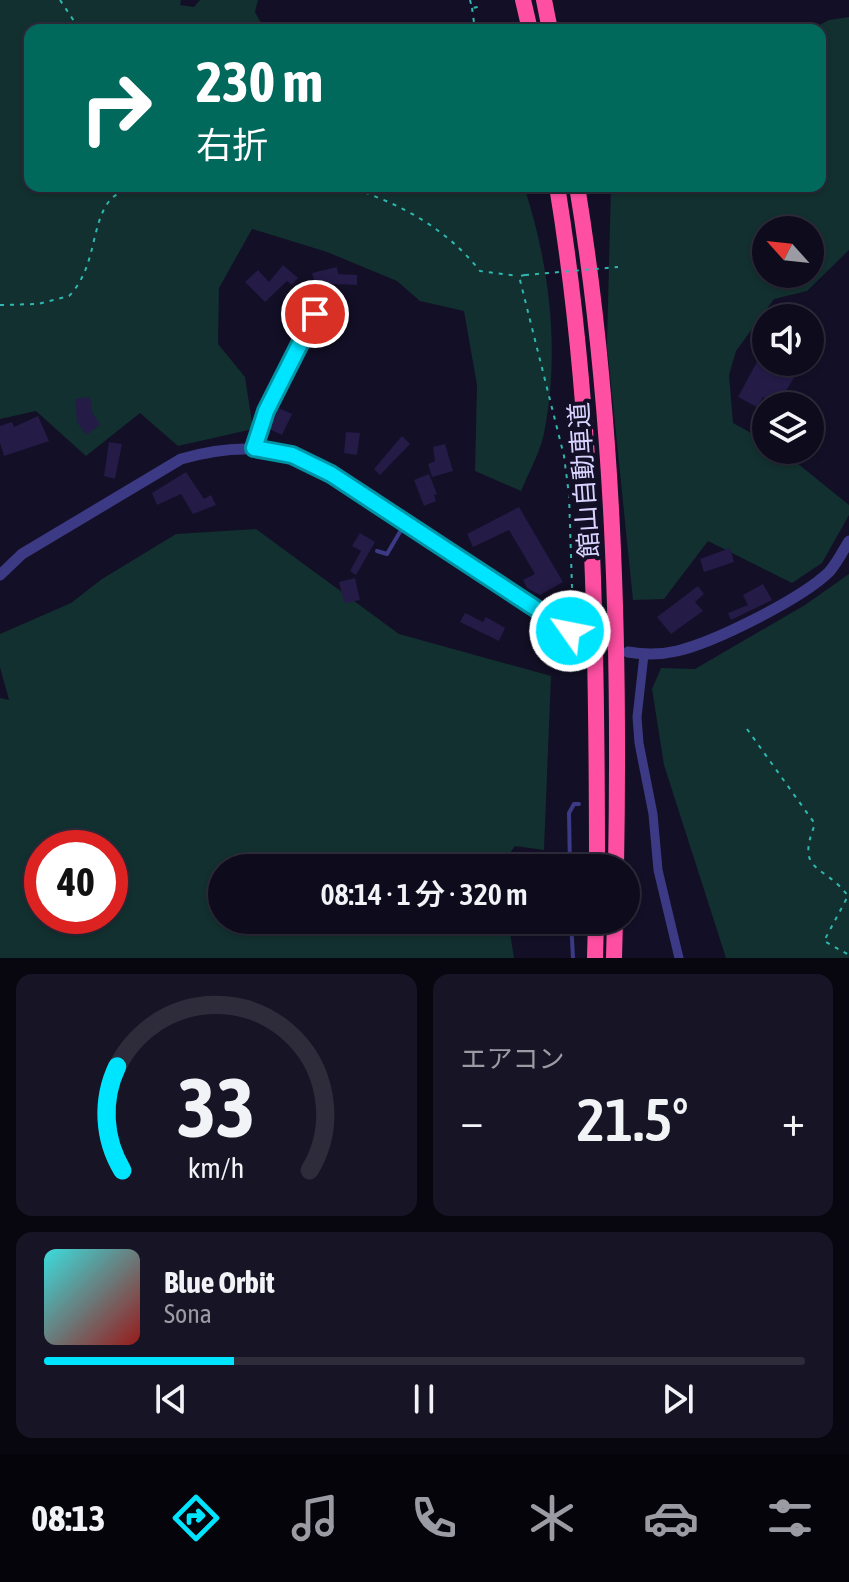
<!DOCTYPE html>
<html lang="ja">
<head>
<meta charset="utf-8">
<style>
  :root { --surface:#0e0b1c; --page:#171425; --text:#f1f3f6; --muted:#9b9ba3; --line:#2e2b3b; --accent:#00e5ff }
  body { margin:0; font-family:"Asap Condensed","Noto Sans JP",sans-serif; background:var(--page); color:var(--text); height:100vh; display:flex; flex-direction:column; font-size:30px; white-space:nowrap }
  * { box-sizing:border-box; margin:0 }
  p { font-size:26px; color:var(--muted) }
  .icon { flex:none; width:44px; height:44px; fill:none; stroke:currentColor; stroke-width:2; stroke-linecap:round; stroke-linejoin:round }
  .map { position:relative; height:958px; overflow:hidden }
  .drawer { display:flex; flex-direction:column; gap:16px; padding:16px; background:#08060f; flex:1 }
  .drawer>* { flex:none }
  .guide { position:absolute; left:24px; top:24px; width:802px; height:168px; border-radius:16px; box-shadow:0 2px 6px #0004,0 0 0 2px var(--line); background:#00695c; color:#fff; overflow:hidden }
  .needle { width:52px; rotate:297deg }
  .buttons { position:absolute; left:752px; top:216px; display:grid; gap:16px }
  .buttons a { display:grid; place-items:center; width:72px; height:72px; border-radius:50%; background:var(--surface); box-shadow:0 2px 6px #0004,0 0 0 2px var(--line); font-size:40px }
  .speed { position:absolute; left:24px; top:830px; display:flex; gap:16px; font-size:40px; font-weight:700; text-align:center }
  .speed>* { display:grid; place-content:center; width:104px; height:104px; border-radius:50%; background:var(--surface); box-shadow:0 2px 6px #0004,0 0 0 2px var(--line); line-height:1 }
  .speed .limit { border:12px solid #d22; background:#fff; color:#111 }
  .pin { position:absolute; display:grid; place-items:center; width:68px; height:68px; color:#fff; margin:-34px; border:4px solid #fff; border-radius:50%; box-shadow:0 2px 8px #0007 }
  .me { position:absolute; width:88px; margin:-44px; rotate:303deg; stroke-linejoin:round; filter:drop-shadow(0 0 6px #0008) }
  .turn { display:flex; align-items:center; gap:28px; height:168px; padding:0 40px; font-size:36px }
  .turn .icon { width:104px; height:104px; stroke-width:2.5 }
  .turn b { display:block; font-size:56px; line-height:68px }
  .big { font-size:60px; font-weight:600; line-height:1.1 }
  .drawer .card { flex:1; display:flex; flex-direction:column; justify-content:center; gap:12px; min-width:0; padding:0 28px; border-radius:16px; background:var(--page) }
  .drawer .dial { align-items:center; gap:0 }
  .dial svg { height:208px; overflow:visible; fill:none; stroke:var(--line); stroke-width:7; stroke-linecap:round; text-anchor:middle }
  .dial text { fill:var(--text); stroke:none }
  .song { display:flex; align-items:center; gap:24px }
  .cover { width:96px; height:96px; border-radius:12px; background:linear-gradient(135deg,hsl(180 70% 55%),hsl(0 70% 35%)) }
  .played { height:8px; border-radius:4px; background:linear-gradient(90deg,var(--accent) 25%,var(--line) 25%) }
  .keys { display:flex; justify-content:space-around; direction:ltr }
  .heat { display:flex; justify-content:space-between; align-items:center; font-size:44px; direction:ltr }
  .drawer .tiles { flex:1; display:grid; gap:16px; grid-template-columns:1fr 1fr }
  .card:last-child { grid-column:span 2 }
  .trip { position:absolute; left:208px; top:854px; width:432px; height:80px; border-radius:40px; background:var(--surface); box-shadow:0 2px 6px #0004,0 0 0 2px var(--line); font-weight:600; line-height:80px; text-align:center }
  .tabs { display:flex; height:128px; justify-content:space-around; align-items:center; background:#06040b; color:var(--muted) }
  .tabs .icon { width:56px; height:56px }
  .tabs .on { color:var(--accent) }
  .tabs b { font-size:36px; color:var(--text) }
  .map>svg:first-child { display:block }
</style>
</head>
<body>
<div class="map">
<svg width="849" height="958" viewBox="0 0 849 958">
  <rect width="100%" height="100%" fill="#130f26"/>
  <g fill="#12302f" fill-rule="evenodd">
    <path d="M 0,0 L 181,0 L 180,5 L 194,7 L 200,0 L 258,0 L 255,12 L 265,30 L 30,30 L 30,186 L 524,186 C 549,263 560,348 545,428 C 542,449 529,472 521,491 L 475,471 L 477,385 L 464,311 L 420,301 L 397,281 L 327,252 L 252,229 L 219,288 L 218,344 L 245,377 L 253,429 L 178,446 L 140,413 L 86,456 L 36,411 L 0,419 Z"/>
    <path d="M 849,17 L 849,250 L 807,291 L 774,299 L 736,351 L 729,375 L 733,423 L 766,441 L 766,450 L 781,450 L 849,505 L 849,515 L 822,563 L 792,583 L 708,541 L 664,599 L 633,600 L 607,345 L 611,186 L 820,186 L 820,30 L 810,30 L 829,20 ZM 766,230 L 810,230 L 810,274 L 766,274 Z"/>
    <path d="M 256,529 L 399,634 L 551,676 L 544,850 L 515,846 L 499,868 L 222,868 L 222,920 L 508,920 L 514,958 L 0,958 L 0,698 L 9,700 L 0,667 L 0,634 L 71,603 L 102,579 L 176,534 ZM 42,848 L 110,848 L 110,916 L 42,916 Z"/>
    <path d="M 849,574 L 849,958 L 726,958 L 664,765 L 652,689 L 661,668 L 695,669 L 805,605 Z"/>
  </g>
  <g fill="#241b47">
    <path d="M 283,265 L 298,278 L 292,285 L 287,281 L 265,302 L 245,282 L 258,270 L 269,282 Z"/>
    <path d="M 337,267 L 338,274 L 357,275 L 357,285 L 334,284 L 316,288 L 312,273 Z"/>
    <path d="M 766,345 L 766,362 L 799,362 L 794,371 L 797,373 L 777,405 L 763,397 L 757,407 L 738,397 Z"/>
    <path d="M 90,397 L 92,412 L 100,425 L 86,435 L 77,422 L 75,399 Z"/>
    <path d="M 279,408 L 292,414 L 282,435 L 269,429 Z"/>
    <path d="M 38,416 L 49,441 L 4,456 L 0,443 L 0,426 L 12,422 L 14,427 Z"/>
    <path d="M 346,432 L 360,433 L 357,455 L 344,453 Z"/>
    <path d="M 402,436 L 410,444 L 380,475 L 374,469 Z"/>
    <path d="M 109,442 L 122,444 L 115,479 L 104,476 Z"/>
    <path d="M 445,444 L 453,471 L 432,477 L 428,464 L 435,461 L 433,447 Z"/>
    <path d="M 186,472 L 204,499 L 211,495 L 216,505 L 193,514 L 181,494 L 157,505 L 152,493 Z"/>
    <path d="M 429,474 L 437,494 L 434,495 L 436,501 L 424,506 L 414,480 Z"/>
    <path d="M 519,507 L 563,582 L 540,595 L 527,588 L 523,580 L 535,574 L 509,530 L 473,547 L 467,534 Z"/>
    <path d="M 360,533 L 375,542 L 356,575 L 350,571 L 361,551 L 352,546 Z"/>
    <path d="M 730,548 L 734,562 L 704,572 L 700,559 Z"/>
    <path d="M 355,578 L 360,600 L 344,603 L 339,582 Z"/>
    <path d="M 763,584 L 772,600 L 731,620 L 728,613 L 748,605 L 743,595 Z"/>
    <path d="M 698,586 L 704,594 L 695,602 L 703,611 L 671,634 L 657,617 Z"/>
    <path d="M 465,613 L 483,622 L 486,617 L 505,628 L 499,641 L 460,622 Z"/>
  </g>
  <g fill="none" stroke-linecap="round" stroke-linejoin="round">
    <path stroke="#312d47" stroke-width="11" stroke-dasharray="11 5.5" stroke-linecap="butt" d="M 575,633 L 619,649"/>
    <g stroke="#2fb8b0" stroke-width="2" stroke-dasharray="4 6" stroke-linecap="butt">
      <path d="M 60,0 L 80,30"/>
      <path d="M 470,0 L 472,8 L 483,6"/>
      <path d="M 472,8 L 475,30"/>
      <path d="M 346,186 C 399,203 445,227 480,271 L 518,276"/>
      <path d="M 524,186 L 524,194"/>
      <path d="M 525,275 L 519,276 L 564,456 L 569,495 L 573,618"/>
      <path d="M 0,305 L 38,304 L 69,296 C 97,267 90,225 110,200 C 115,194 125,190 132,186"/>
      <path d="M 747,729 L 815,824 C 795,874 824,863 848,896 L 824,941 L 849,955"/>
    </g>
    <g stroke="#3d3a85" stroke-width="4">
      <path d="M 255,446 L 266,411 L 315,314"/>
      <path d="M 377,551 L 387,554 L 404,525"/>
      <path d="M 570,868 L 569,813 L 574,804 L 579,804"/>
      <path d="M 571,920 L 573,958"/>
    </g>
    <path stroke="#3d3a85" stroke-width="9" d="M 644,655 L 637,717 L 639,743 L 653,814 L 658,870 L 679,958"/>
    <g stroke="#3d3a85" stroke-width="11">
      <path d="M 0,575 L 22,554 L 181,459 C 238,443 279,445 331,474 L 575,633"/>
      <path d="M 628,652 C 645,655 660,655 677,651 C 715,642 801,599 829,572 C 837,563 843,551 849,541"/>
    </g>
    <g stroke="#ff4fa3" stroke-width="16">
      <path d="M 523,0 L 530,30"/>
      <path d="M 544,0 L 550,30"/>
      <path d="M 557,186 C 594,412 597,640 597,868"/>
      <path d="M 577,186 C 614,411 620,640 616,868"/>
      <path d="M 595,958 L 596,920"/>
      <path d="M 614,958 L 615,920"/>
    </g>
    <path stroke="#2fb8b0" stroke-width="2" stroke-dasharray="4 6" stroke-linecap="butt" d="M 525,275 L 618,267"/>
  </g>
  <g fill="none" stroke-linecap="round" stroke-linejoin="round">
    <defs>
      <path id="route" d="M 315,314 L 266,411 L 254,448 L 292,455 L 331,474 L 570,631"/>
    </defs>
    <use href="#route" stroke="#0095a6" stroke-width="20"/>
    <use href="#route" stroke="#00e5ff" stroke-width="14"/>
  </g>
  <g text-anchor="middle" stroke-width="8" stroke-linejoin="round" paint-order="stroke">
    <g font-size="26" fill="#d9d4ff" stroke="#130f26">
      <text transform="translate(584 480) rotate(-94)" y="9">館山自動車道</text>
    </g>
  </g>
</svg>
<div class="buttons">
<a><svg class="needle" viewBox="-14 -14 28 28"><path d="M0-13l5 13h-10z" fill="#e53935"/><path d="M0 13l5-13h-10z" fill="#9b9ba3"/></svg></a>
<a><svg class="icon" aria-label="sound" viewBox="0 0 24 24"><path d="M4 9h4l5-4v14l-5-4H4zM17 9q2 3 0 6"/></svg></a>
<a><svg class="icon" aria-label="layers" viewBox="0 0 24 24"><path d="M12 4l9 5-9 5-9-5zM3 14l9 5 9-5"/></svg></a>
</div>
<div class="speed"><div class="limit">40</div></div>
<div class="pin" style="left:315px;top:314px;background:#d93025"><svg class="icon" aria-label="arrive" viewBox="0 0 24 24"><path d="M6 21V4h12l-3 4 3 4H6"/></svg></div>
<svg class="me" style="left:570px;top:631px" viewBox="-20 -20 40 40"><circle r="17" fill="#00e5ff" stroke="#fff" stroke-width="3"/><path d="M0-11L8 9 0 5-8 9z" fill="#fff"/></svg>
<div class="trip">08:14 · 1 分 · 320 m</div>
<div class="guide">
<div class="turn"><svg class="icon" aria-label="right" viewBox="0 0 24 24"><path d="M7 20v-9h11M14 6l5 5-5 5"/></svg><div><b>230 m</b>右折</div></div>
</div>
</div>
<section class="drawer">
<div class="tiles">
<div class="card dial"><svg viewBox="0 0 100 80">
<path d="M14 69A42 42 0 1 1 86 69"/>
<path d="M14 69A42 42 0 0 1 12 29" stroke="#00e5ff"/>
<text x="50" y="56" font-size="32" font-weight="700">33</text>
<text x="50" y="72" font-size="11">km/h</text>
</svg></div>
<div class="card"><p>エアコン</p>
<div class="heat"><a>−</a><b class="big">21.5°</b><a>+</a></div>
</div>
<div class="card">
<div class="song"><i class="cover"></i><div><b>Blue Orbit</b><p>Sona</p></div></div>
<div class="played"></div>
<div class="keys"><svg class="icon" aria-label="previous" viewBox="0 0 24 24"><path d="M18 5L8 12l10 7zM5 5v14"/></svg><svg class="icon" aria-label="pause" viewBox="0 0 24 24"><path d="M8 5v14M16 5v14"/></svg><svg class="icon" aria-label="next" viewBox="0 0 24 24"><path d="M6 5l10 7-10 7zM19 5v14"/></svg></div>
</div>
</div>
</section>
<nav class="tabs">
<b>08:13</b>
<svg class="icon on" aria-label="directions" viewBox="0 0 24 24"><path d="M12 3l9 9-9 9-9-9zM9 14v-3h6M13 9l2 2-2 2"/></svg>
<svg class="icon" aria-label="music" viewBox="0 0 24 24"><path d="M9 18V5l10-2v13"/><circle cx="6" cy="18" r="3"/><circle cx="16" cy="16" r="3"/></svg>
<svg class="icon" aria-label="phone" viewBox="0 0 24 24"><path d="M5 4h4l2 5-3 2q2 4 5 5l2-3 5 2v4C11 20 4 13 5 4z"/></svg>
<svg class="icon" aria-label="climate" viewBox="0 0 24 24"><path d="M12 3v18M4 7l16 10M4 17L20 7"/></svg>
<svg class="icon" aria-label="car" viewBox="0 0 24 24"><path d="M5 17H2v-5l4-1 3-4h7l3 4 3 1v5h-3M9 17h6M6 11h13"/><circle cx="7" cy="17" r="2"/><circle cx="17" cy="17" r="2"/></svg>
<svg class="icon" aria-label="filters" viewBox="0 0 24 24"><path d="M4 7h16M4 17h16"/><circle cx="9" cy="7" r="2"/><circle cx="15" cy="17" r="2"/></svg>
</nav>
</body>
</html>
